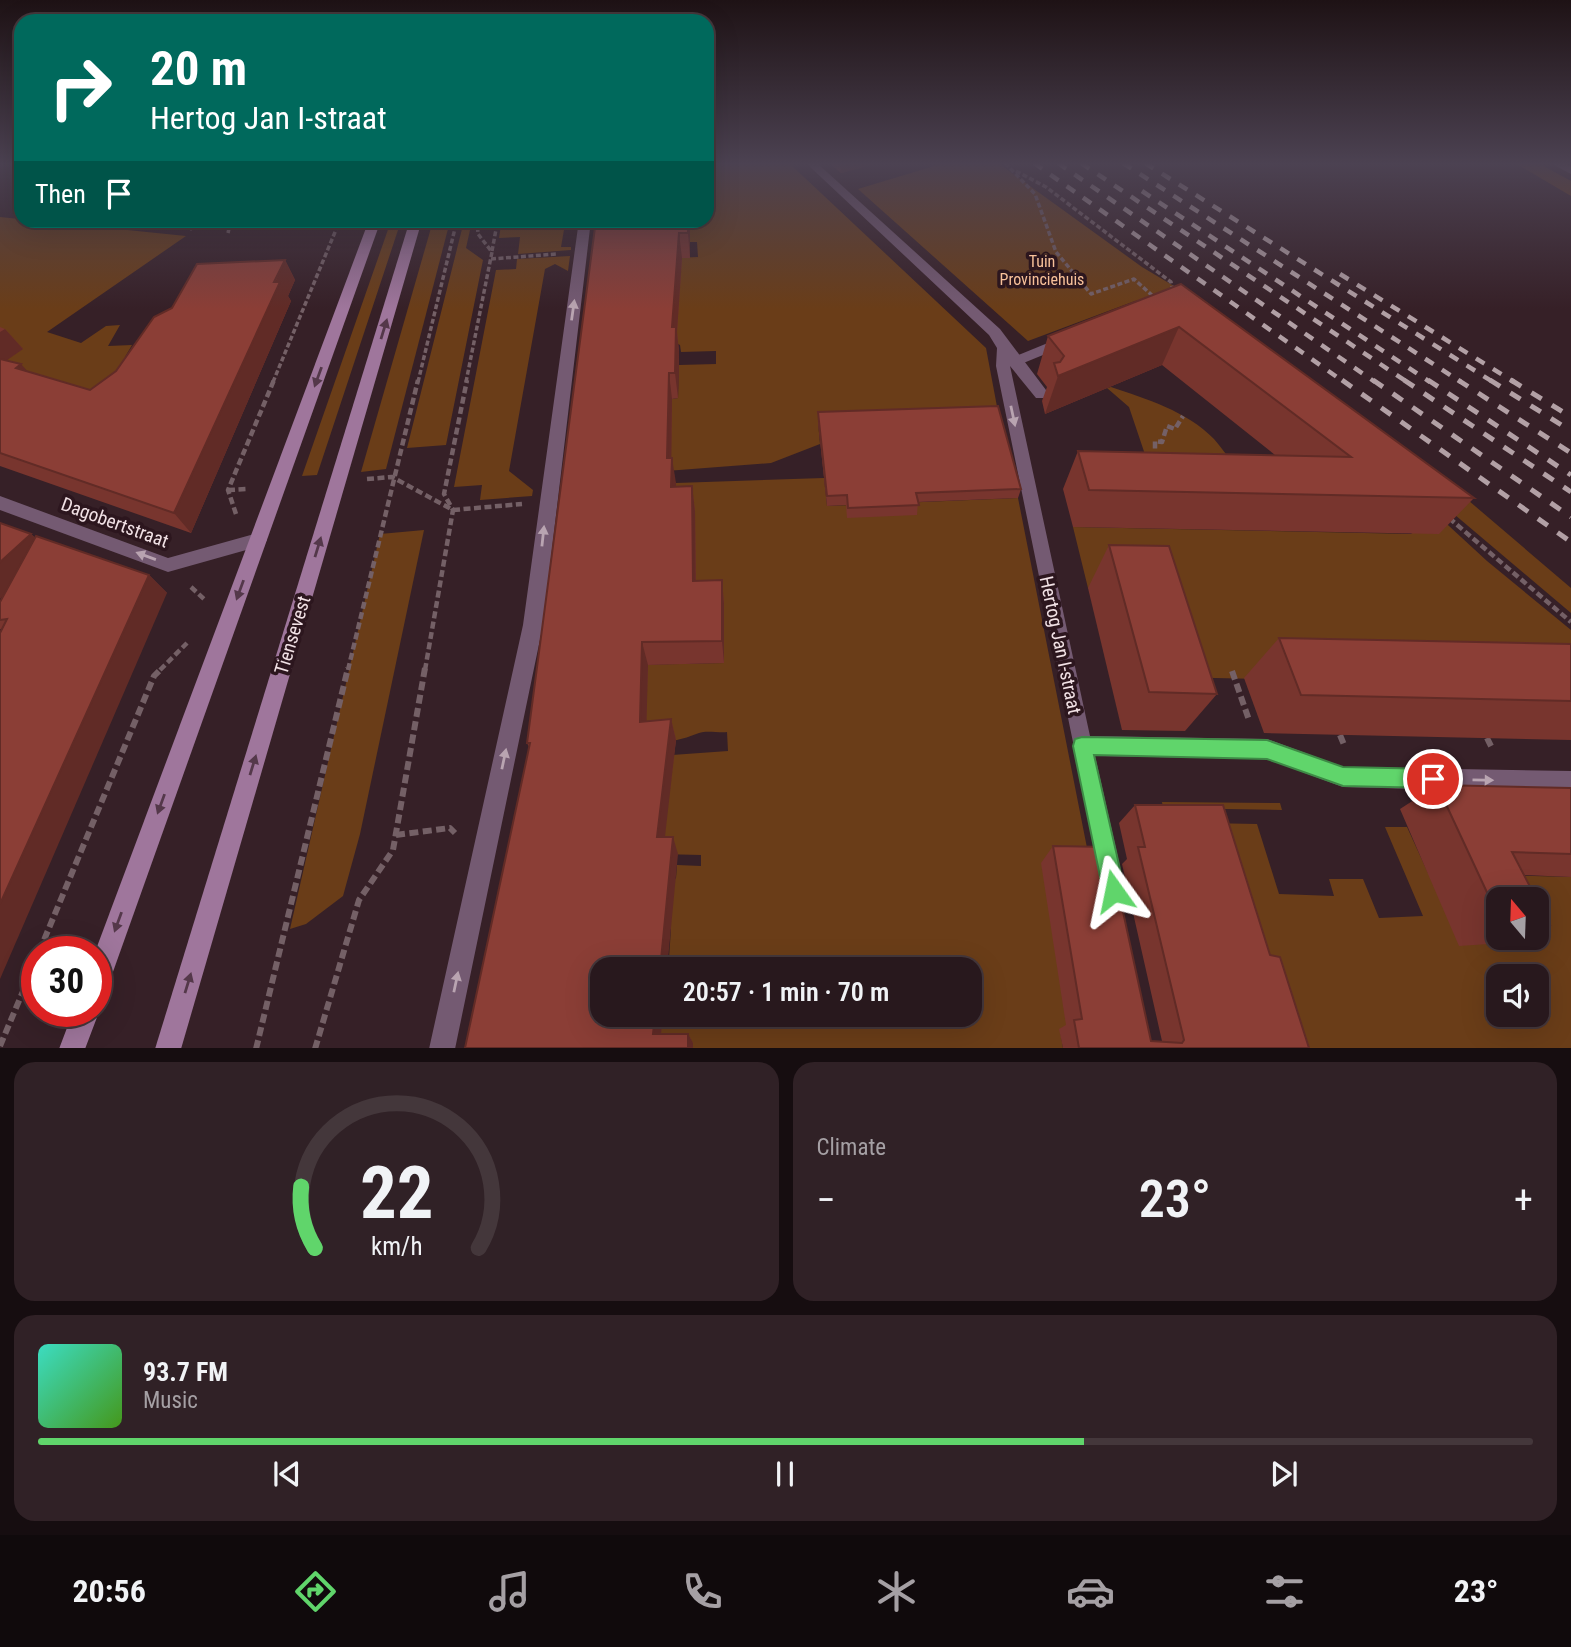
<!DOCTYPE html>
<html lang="en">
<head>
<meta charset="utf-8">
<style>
  :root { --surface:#28181d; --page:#302126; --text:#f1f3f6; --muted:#a5a0a4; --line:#44373b; --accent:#60d56b }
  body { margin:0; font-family:"Roboto Condensed",sans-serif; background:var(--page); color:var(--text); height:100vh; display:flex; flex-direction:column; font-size:26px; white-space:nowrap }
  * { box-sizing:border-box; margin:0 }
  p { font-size:23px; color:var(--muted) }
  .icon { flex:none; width:38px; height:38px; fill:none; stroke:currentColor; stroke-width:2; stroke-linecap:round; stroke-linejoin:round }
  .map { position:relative; height:1048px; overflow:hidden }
  .panel { display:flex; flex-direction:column; gap:14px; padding:14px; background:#160d10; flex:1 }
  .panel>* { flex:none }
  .top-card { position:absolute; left:14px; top:14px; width:700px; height:214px; border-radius:21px; box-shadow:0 7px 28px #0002,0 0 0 2px var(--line); background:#00695c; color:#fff; overflow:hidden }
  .needle { width:46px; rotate:341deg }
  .buttons { position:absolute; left:1486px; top:887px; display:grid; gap:14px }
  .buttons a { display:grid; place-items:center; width:63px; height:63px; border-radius:14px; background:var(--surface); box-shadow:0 7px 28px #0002,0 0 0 2px var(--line); font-size:35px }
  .speed { position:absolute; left:21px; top:936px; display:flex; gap:14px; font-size:35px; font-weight:700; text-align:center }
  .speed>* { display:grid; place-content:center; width:91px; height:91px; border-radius:50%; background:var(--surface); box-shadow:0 7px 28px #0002,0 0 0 2px var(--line); line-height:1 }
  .speed .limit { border:10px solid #d22; background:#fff; color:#111 }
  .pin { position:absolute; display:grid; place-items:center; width:60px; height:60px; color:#fff; margin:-30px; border:4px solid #fff; border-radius:50%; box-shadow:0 2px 7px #0007 }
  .me { position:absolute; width:77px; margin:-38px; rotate:348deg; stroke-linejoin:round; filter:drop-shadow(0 0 5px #0008) }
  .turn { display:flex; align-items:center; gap:24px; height:147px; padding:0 21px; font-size:32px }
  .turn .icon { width:91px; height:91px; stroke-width:2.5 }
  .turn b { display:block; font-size:49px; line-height:60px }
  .then { display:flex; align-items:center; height:66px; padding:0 21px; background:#0003; gap:14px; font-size:26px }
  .big { font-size:52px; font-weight:600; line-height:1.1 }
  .panel .card { flex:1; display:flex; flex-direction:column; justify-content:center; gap:10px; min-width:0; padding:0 24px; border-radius:21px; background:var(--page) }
  .panel .dial { align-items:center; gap:0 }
  .dial svg { height:182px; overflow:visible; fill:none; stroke:var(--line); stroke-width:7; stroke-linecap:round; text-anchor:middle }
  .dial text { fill:var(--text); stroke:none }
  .song { display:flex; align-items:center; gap:21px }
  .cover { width:84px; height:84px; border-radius:10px; background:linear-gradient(135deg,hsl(170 70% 55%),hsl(100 70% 35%)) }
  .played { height:7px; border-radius:4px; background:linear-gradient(90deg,var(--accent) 70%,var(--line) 70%) }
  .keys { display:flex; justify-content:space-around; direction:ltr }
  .heat { display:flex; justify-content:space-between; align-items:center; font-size:38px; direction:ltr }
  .panel .tiles { flex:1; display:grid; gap:14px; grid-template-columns:1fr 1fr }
  .card:last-child { grid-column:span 2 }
  .trip { position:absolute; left:590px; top:957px; width:392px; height:70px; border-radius:21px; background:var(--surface); box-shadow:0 7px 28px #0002,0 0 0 2px var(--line); font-weight:600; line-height:70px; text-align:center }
  .tabs { display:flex; height:112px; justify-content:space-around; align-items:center; background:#100a0c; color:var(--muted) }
  .tabs .icon { width:49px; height:49px }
  .tabs .active { color:var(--accent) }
  .tabs b { font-size:32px; color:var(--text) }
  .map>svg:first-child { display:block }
</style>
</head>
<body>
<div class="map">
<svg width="1571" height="1049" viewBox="0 0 1571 1049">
  <rect width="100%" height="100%" fill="#362027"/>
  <g fill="#6a3d18" fill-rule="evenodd">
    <path d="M 707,163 L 789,163 L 986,348 L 1001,428 L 818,422 L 820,444 L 771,463 L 666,471 L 672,399 L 678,398 L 679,365 L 716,364 L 716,351 L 681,352 L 680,345 L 676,343 L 674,258 L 698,257 L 697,242 L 667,242 L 686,221 L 707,220 Z"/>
    <path d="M 944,163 L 998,163 L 1142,267 L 1189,295 L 1448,483 L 1571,588 L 1571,613 L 1448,509 L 1185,295 L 1135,301 L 1028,341 L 858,189 Z"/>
    <path d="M 1515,163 L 1538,163 L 1571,181 L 1571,196 Z"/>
    <path d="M 0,217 L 186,236 L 47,332 L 81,343 L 106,326 L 120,325 L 108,346 L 132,345 L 125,357 L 141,362 L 72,415 L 0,357 Z"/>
    <path d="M 391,221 L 401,221 L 317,475 L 302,476 Z"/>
    <path d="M 433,221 L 450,221 L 386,469 L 361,472 Z"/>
    <path d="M 464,221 L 472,221 L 466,248 L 483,260 L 446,445 L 407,448 Z"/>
    <path d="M 509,221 L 570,221 L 575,224 L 565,224 L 561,247 L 571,247 L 571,250 L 518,254 L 520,237 L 499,238 L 501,225 Z"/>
    <path d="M 570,256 L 568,271 L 555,264 L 545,269 L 509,471 L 533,490 L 532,496 L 480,500 L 482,485 L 454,487 L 496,270 L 516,269 L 517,259 Z"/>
    <path d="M 1111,387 C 1146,399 1187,411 1214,439 C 1228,455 1240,475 1253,492 L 1157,490 L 1129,407 L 1107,388 Z"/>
    <path d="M 824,478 L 827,506 L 1018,498 L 1090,863 L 1067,1029 L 1060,1030 L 1063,1048 L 693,1049 L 693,1043 L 605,1044 L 617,1015 L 970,1015 L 970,970 L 715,969 L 715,959 L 669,958 L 671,929 L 628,928 L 676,878 L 677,865 L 701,866 L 701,855 L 660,854 L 663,848 L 672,755 L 728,751 L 727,732 C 719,733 706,730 699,733 C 680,740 665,746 646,735 L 635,665 L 724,663 L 609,608 L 675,512 L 676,483 Z"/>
    <path d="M 1436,514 L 1487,561 L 1571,630 L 1571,686 L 1170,677 L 1088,588 L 1073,527 L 1411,534 Z"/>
    <path d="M 424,530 L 360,834 L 343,896 L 306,924 L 290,929 L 380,534 Z"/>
    <path d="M 1162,802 L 1280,803 L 1282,810 L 1163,808 Z"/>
    <path d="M 1204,823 L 1257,824 L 1279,894 L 1334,896 L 1329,879 L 1363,879 L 1379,918 L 1423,916 L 1385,827 L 1407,827 L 1428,873 L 1571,877 L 1571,1048 L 1274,1048 ZM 1498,900 L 1536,900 L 1536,938 L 1498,938 ZM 1498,976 L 1536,976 L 1536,1015 L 1498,1015 Z"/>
  </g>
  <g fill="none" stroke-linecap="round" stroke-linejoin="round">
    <g stroke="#746066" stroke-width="3.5" stroke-dasharray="5 2.5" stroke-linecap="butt">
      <path d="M 1005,163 L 1035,194 L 1056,252 L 1091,294 L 1134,279 L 1155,298"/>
      <path d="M 1016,171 L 1046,187 L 1171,282 L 1173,292"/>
      <path d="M 190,229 L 213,220"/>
      <path d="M 228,233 L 231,220"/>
      <path d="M 492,251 L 497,224 L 504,220"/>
      <path d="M 491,259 L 556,254"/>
      <path d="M 273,382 L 340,220"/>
      <path d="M 418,382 L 457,220"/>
      <path d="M 466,382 L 492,252 L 478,234 L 477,220"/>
    </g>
    <g stroke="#746066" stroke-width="4.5" stroke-dasharray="7 3.5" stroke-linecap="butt">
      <path d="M 1151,455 L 1155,455 L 1155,441 L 1162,442 L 1167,426 L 1175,429 L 1183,416"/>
      <path d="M 367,479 L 392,477 L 453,510 L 522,504"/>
      <path d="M 228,490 L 247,489"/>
      <path d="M 236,514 L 228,490 L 274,380"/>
      <path d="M 1449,518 L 1571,622"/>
      <path d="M 191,587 L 204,599"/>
      <path d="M 160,670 L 187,643"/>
      <path d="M 348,670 L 418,380"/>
      <path d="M 425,670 L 453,510 L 444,494 L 467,380"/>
    </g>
    <g stroke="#746066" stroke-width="6" stroke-dasharray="9 4.5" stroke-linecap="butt">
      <path d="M 1232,671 L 1249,720"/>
      <path d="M 1340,735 L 1345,747"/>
      <path d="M 1487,738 L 1493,750"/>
      <path d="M 396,835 L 450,828 L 455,833"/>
      <path d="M 39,952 L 154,676 L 162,668"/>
      <path d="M 0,1046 L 37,958"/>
      <path d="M 256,1049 L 348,668"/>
      <path d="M 315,1049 L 359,900 L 393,850 L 425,668"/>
    </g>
    <path fill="#745a72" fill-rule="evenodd" d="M 1065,336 L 1070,338 L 1072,341 L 1070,344 L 1021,364 L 1011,364 L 1009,361 L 1011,358 Z"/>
    <g fill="#745a72" fill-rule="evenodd">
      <path d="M 806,163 L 817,163 L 1000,329 L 1049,394 L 1046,398 L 1036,398 L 1010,366 L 1090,736 L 1267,739 L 1343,767 L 1571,771 L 1571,793 L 1343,787 L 1267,759 L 1095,756 L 1121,871 L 1117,879 L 1109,883 L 1101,879 L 996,366 L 997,348 L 989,335 Z"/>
      <path d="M 579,220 L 591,220 L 543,625 L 455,1049 L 429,1049 L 523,625 Z"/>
      <path d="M 0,496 L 168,558 L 258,533 L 264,535 L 267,540 L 264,545 L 168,572 L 0,510 Z"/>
    </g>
    <path fill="#745a72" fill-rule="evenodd" d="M 1550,163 L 1564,163 L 1571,166 L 1571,174 Z"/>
    <g fill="#9f769c" fill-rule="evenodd">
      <path d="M 369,220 L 381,220 L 109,983 L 105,992 L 96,995 L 95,952 Z"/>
      <path d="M 410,220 L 422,220 L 181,1049 L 155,1049 Z"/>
      <path d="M 96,1006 L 99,1012 L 85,1049 L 59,1049 L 73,1012 L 96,1012 Z"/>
    </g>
    <g stroke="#b2a0a5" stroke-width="4.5" stroke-dasharray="10 10" stroke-linecap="butt">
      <path d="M 1034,163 L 1344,382"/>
      <path d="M 1058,163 L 1375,382"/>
      <path d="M 1081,163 L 1407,382"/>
      <path d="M 1123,163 L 1461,382"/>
      <path d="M 1145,163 L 1493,382"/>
      <path d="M 1142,191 L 1430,382"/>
      <path d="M 1340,274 L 1514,382"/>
    </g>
    <g stroke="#b2a0a5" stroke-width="5" stroke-dasharray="12 12" stroke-linecap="butt">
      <path d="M 1342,380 L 1571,542"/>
      <path d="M 1373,380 L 1571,517"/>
      <path d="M 1404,380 L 1571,492"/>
      <path d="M 1428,380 L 1571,475"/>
      <path d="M 1458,380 L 1571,453"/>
      <path d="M 1490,380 L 1571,431"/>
      <path d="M 1511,380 L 1571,417"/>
    </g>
  </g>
  <g fill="#78352e">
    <path d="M 829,163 L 878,163 L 841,173 Z"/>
    <path d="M 596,220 L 690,220 L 690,258 L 682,258 L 677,332 L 679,352 L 678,398 L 672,399 L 671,458 L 676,487 L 692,486 L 695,511 L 696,581 L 722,580 L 724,604 L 724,663 L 648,665 L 646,721 L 671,719 L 676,740 L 664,837 L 678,854 L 602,1015 L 663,1015 L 661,1034 L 688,1034 L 693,1043 L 465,1048 L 529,747 L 527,743 Z"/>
    <path d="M 285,260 L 295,280 L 288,296 L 291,301 L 191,533 L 0,466 L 0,327 L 5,329 L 23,349 L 6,360 L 28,372 L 90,390 Z"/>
    <path d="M 1181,284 L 1474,498 L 1439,534 L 1073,527 L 1063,489 L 1078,451 L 1275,455 L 1162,365 L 1045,414 L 1042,401 L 1047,387 L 1037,374 L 1048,336 Z"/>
    <path d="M 818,412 L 1021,489 L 1018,498 L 918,502 L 917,515 L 847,518 L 846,505 L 827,506 L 818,422 Z"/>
    <path d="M 31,534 L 35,538 L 149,575 L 167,593 L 2,630 L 0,629 L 0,602 Z"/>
    <path d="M 1109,545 L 1217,694 L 1185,731 L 1122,730 L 1088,588 Z"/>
    <path d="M 1279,638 L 1571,644 L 1571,740 L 1264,733 L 1244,678 Z"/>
    <path d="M 1437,785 L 1571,788 L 1571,877 L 1524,875 L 1550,925 L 1536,930 L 1536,900 L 1498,900 L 1498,938 L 1515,938 L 1503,943 L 1459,946 L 1400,809 Z"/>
    <path d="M 1135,805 L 1270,955 L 1309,1048 L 1063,1048 L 1059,1029 L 1066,1025 L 1041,863 L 1053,846 L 1151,1041 L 1162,1041 L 1122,864 L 1127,859 L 1119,823 Z"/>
  </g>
  <g fill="#612b26">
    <path d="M 842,163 L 878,163 L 841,173 Z"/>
    <path d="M 688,220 L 690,220 L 690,258 L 688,233 Z"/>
    <path d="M 679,233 L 682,258 L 677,332 L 679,352 L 678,398 L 675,373 L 672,327 Z"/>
    <path d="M 285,260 L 295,280 L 288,296 L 291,301 L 191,533 L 174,513 Z"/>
    <path d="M 1179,327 L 1162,365 L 1045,414 L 1058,376 Z"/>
    <path d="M 5,329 L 23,349 L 0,365 L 0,332 Z"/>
    <path d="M 21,364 L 39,384 L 16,368 Z"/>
    <path d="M 669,373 L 672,399 L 671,483 L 667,458 Z"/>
    <path d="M 672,458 L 676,483 L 675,512 L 671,487 Z"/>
    <path d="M 692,486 L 695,511 L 696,605 L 693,581 Z"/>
    <path d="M 31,534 L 50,551 L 0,599 L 0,562 Z"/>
    <path d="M 149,575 L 167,593 L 0,979 L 0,904 Z"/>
    <path d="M 722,580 L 724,604 L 724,663 L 722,641 Z"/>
    <path d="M 642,642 L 648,665 L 646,742 L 640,722 Z"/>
    <path d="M 671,719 L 676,740 L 663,854 L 657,837 Z"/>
    <path d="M 673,837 L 678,854 L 667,970 L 660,970 Z"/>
    <path d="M 655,1015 L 663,1015 L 660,1043 L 653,1034 Z"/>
    <path d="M 688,1034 L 693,1043 L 693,1048 L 688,1048 Z"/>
  </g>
  <g fill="#8b3e36" stroke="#612b26" stroke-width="2">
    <path d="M 596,220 L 688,220 L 688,233 L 679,233 L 672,327 L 676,327 L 675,373 L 669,373 L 667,458 L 672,458 L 671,487 L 692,486 L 693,581 L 722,580 L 722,641 L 642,642 L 640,722 L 671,719 L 657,837 L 673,837 L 660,970 L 602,970 L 602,1015 L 655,1015 L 653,1034 L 688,1034 L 688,1048 L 465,1048 L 530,743 L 527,743 Z"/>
    <path d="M 285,260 L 274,282 L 280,282 L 174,513 L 0,453 L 0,359 L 21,364 L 16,368 L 90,390 L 116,371 L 154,317 L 172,308 L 197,264 Z"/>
    <path d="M 1181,284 L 1474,498 L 1089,490 L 1078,451 L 1351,457 L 1179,327 L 1058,376 L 1054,363 L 1060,362 L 1064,356 L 1048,336 Z"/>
    <path d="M 998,406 L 1021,489 L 916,493 L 919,505 L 848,508 L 847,495 L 827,496 L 818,412 Z"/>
    <path d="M 0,523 L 31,534 L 0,562 Z"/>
    <path d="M 36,536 L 149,575 L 0,904 L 0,633 L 7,619 L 0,620 L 0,602 Z"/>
    <path d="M 1109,545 L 1169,546 L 1217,694 L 1149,692 Z"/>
    <path d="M 1279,638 L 1571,644 L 1571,701 L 1301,695 Z"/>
    <path d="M 1437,785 L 1571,788 L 1571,854 L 1512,852 L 1550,925 L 1536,926 L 1536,900 L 1498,900 L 1498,916 Z"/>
    <path d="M 1135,805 L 1223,805 L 1270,955 L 1280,957 L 1309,1048 L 1079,1048 L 1074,1020 L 1082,1019 L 1053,846 L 1109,847 L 1151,1041 L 1182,1043 L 1184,1040 L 1138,847 L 1145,847 Z"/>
  </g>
  <defs><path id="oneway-solid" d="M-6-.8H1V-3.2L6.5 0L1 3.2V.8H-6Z" transform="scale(1.75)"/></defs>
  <g fill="#b9a4b1">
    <use href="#oneway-solid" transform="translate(573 310) rotate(-82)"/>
    <use href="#oneway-solid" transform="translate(1013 416) rotate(78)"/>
    <use href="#oneway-solid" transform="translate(543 536) rotate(-84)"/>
    <use href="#oneway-solid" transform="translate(146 556) rotate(-160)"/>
    <use href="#oneway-solid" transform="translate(504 759) rotate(-78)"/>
    <use href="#oneway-solid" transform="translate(1483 780) rotate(1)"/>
    <use href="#oneway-solid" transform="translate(456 982) rotate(-78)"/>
  </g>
  <g fill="#54384a">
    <use href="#oneway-solid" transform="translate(384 329) rotate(-73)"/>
    <use href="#oneway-solid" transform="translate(318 377) rotate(110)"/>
    <use href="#oneway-solid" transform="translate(318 547) rotate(-73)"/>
    <use href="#oneway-solid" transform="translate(240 590) rotate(110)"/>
    <use href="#oneway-solid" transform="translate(253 765) rotate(-73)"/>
    <use href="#oneway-solid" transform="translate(161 804) rotate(110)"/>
    <use href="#oneway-solid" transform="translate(118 922) rotate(110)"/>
    <use href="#oneway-solid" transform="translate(188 983) rotate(-73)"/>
  </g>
  <linearGradient id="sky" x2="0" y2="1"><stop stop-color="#1e1215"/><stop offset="0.53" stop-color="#4c4252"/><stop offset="1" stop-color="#4c4252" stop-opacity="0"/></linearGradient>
  <rect width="1571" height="309" fill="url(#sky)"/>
  <path fill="#60d56b" stroke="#3e8a46" stroke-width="2" d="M 1082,737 L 1267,740 L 1343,767 L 1433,769 L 1440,772 L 1443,779 L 1440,785 L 1433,788 L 1343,786 L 1267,759 L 1094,755 L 1125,891 L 1121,899 L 1114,902 L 1106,899 L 1103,891 L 1073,746 L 1075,739 Z"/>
  <g text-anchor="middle" stroke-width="7" stroke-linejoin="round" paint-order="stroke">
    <g font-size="16" fill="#f8c19a" stroke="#2c161e">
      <text x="1042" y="267">Tuin<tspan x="1042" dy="18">Provinciehuis</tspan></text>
    </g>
    <g font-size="19" fill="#f1e1e5" stroke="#2c161e">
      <text transform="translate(115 522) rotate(20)" y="7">Dagobertstraat</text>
      <text transform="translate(292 635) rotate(-73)" y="7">Tiensevest</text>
      <text transform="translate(1061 645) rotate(78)" y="7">Hertog Jan I-straat</text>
    </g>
  </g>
</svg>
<div class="buttons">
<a><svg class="needle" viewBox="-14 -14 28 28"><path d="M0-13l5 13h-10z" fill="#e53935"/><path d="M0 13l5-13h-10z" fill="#a5a0a4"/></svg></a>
<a><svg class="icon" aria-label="sound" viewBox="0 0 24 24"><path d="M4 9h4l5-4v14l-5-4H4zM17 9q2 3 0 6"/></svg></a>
</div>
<div class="speed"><div class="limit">30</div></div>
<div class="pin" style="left:1433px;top:779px;background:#d93025"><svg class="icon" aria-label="arrive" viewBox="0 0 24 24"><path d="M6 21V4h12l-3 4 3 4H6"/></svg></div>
<svg class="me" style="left:1114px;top:891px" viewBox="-20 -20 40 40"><path d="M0-17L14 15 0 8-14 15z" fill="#60d56b" stroke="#fff" stroke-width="4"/></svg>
<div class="trip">20:57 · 1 min · 70 m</div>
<div class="top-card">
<div class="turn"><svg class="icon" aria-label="right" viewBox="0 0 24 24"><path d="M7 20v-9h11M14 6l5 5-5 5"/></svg><div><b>20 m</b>Hertog Jan I-straat</div></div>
<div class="then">Then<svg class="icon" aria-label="arrive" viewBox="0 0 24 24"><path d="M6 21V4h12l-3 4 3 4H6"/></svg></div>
</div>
</div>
<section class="panel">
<div class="tiles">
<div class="card dial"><svg viewBox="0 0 100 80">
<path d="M14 69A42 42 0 1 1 86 69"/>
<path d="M14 69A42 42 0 0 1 8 42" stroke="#60d56b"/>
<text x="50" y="56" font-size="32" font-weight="700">22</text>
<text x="50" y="72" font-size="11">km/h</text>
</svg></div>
<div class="card"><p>Climate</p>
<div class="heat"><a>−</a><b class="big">23°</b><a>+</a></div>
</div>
<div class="card">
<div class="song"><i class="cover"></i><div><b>93.7 FM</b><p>Music</p></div></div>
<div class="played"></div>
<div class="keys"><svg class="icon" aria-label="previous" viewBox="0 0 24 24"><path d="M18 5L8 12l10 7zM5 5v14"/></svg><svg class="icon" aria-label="pause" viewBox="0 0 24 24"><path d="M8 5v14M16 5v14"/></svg><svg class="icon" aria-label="next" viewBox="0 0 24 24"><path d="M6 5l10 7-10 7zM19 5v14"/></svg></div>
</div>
</div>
</section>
<nav class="tabs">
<b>20:56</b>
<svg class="icon active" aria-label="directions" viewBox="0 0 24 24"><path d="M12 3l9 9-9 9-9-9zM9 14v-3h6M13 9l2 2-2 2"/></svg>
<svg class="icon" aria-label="music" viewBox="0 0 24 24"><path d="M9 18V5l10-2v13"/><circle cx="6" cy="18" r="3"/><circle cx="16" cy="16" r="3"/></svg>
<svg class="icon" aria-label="phone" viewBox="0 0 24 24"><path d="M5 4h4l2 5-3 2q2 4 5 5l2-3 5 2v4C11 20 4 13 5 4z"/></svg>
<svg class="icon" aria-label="climate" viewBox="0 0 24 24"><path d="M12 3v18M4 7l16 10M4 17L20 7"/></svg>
<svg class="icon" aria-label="car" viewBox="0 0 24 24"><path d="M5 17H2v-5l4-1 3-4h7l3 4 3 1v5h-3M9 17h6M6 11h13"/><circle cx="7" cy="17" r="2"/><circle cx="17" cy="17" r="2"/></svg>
<svg class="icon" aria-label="filters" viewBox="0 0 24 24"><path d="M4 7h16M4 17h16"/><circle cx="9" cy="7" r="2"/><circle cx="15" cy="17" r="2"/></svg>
<b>23°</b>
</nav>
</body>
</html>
